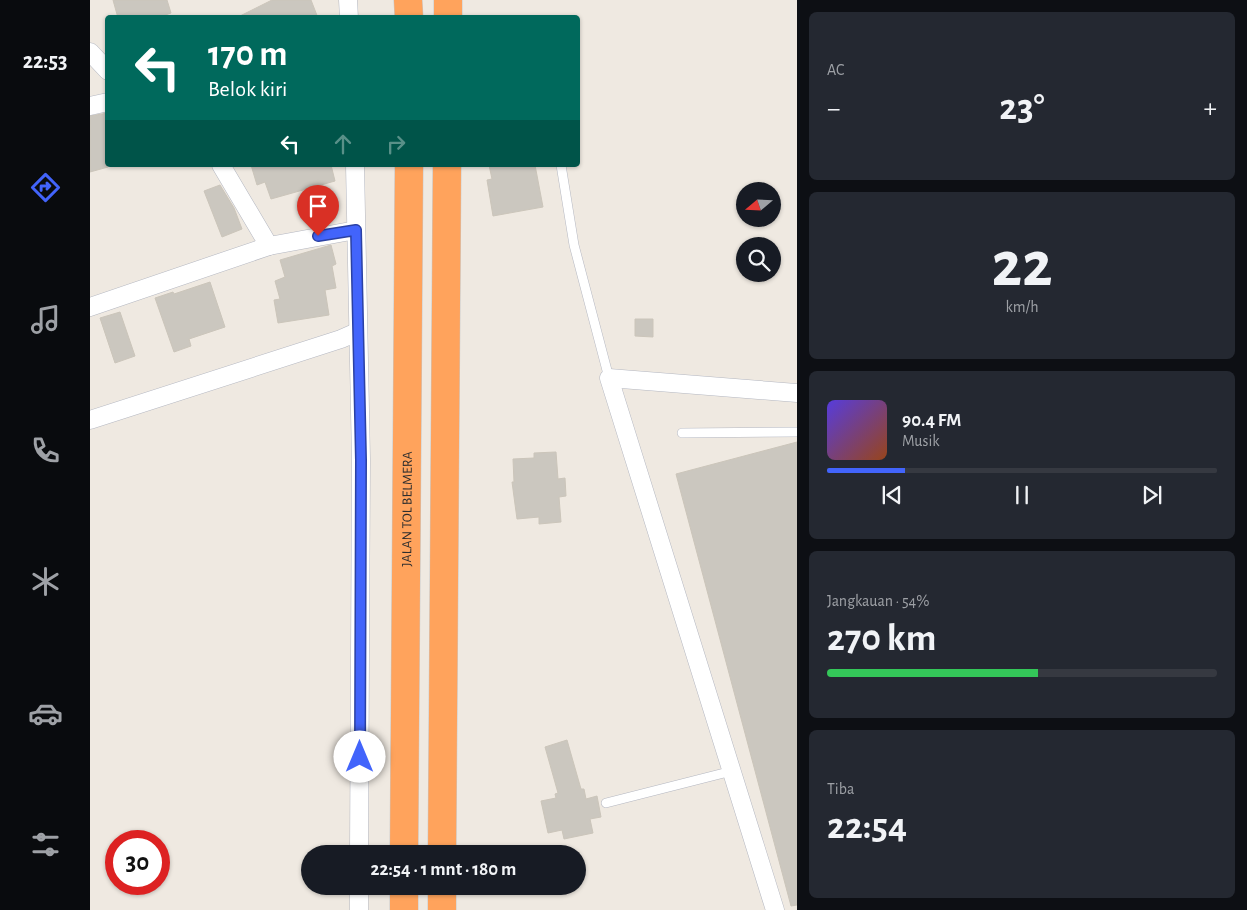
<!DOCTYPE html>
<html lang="id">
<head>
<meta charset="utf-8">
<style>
  :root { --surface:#171b24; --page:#242831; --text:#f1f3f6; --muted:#9ea1a6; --line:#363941; --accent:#4264fb }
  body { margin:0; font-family:"Alegreya Sans",sans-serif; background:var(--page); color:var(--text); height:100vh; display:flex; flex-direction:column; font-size:19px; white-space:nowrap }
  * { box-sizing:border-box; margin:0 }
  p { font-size:16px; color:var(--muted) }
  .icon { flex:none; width:28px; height:28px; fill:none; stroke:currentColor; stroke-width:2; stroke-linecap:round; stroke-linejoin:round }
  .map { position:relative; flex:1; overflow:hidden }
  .sheet { display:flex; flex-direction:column; gap:12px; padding:12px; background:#0d0f14; width:450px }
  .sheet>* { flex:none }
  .guide { position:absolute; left:15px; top:15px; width:475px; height:152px; border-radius:5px; box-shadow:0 1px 4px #0004; background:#00695c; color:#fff; overflow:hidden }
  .needle { width:32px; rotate:251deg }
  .tools { position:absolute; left:646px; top:182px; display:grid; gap:10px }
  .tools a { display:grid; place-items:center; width:45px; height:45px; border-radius:50%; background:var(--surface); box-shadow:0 1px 4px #0004; font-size:25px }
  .speed { position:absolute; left:15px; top:830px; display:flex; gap:10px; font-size:25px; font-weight:700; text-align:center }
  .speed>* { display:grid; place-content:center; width:65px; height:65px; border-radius:50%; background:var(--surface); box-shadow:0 1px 4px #0004; line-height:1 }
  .speed .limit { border:8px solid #d22; background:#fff; color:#111 }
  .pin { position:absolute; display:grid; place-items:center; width:42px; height:42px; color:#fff; margin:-51px -21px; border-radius:50% 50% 50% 0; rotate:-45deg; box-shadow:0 0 5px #0007 }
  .pin .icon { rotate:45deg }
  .me { position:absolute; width:55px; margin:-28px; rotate:0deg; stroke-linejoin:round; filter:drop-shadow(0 0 4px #0008) }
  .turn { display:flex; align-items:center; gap:18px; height:105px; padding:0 20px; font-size:22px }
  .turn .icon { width:65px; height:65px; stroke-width:2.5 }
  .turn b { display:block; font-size:35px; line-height:42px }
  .lanes { display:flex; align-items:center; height:48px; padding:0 20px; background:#0003; justify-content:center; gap:25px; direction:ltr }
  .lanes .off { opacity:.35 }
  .big { font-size:38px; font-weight:700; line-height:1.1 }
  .sheet .widget { flex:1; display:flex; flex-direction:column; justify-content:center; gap:8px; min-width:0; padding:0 18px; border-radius:8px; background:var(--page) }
  .sheet .dial { align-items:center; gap:0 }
  .dial b { font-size:65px; line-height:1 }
  .song { display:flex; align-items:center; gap:15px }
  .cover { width:60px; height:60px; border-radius:8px; background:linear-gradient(135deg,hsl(250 70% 55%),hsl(20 70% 35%)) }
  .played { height:5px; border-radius:2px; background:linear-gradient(90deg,var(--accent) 20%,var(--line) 20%) }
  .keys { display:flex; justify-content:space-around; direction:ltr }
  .heat { display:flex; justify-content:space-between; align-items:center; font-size:28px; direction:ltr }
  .charge { height:8px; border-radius:4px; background:linear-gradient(90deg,#34c759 54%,var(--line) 0) }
  .trip { position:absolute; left:211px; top:845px; width:285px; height:50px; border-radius:25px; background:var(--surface); box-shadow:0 1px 4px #0004; font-weight:700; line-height:50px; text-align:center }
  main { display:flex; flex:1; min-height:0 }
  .menu { display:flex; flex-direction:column; width:90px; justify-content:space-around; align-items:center; background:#090b0e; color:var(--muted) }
  .menu .icon { width:35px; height:35px }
  .menu .selected { color:var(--accent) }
  .menu b { font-size:22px; color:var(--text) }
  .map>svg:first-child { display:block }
</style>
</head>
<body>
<main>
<nav class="menu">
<b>22:53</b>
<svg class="icon selected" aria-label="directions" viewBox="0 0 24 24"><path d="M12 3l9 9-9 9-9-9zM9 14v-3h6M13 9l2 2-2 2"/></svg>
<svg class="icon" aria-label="music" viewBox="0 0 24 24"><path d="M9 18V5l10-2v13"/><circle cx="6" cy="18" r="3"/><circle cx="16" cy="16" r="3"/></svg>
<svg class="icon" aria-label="phone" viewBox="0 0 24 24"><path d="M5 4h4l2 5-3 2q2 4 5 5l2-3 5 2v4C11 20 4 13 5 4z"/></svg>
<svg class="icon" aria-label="climate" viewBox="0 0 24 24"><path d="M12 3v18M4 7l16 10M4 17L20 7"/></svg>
<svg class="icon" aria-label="car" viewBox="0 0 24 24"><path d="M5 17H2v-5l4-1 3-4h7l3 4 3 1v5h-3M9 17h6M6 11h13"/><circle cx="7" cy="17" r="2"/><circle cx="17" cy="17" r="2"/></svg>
<svg class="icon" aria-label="filters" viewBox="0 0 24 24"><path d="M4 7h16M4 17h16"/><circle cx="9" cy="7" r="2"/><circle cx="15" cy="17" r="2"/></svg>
</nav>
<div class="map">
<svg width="707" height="910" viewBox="0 0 707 910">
  <rect width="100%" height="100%" fill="#efe9e1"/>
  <g fill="#cbc7bf" stroke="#cbc5ba">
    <path d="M 23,0 L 77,0 L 81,13 L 67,18 L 28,18 Z"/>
    <path d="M 182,0 L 221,0 L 228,18 L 146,18 Z"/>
    <path d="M 18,113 L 18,167 L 0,172 L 0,116 Z"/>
    <path d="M 161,165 L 241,165 L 245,181 L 181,199 L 175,182 L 167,185 Z"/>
    <path d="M 399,165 L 445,165 L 453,207 L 403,216 L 397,180 L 402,179 Z"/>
    <path d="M 130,185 L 144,208 L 152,229 L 132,237 L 114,191 Z"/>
    <path d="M 241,245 L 246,264 L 242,266 L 246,288 L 235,290 L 239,315 L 188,323 L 184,300 L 190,299 L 185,281 L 195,277 L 190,260 Z"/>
    <path d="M 120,282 L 135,327 L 99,339 L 101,346 L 84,352 L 65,298 L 83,292 L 84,294 Z"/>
    <path d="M 30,312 L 45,356 L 25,363 L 10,318 Z"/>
    <path d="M 545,319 L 563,319 L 563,337 L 545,336 Z"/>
    <path d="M 707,442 L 707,905 L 701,906 L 586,474 Z"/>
    <path d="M 466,452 L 468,479 L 475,478 L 476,496 L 469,497 L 471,522 L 449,524 L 449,517 L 427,519 L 422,482 L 424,482 L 423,459 L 444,458 L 444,453 Z"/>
    <path d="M 477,740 L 491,789 L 494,789 L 496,799 L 507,796 L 511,817 L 500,819 L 503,833 L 474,839 L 472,830 L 458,833 L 451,801 L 466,798 L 465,794 L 468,793 L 455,747 Z"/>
  </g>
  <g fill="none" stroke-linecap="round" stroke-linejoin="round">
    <defs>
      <g id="service">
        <path d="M 471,165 L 484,245 L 519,378"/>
        <path d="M 592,433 L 707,432"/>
        <path d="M 516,803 L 642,771"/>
      </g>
      <g id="minor">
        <path d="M 258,0 L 259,18"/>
        <path d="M 0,52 L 18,71"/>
        <path d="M 0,106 L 18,102"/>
        <path d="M 131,165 L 179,246"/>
        <path d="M 265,165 L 271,460 L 269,854"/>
        <path d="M 0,307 L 179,246 L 266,230"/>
        <path d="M 0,420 L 251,339 L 267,332"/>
        <path d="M 269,886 L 269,910"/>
        <path d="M 685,910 L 519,378 L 707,393"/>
      </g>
      <g id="motorway">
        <path d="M 318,0 L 319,18"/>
        <path d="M 358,18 L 358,0"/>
        <path id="s1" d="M 314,854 L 319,165"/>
        <path d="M 352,854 L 357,165"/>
        <path d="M 314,910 L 314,886"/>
        <path d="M 352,910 L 352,886"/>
      </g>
    </defs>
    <use href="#service" stroke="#b4b7c1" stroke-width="10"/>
    <use href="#minor" stroke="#b4b7c1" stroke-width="19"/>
    <use href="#motorway" stroke="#c9c9c9" stroke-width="29"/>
    <use href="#service" stroke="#fff" stroke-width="9"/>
    <use href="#minor" stroke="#fff" stroke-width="18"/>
    <use href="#motorway" stroke="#ffa35c" stroke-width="28"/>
  </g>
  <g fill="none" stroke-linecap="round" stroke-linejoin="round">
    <defs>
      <path id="route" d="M 228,236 L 266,230 L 271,460 L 270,757"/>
    </defs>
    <use href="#route" stroke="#2b41a3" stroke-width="12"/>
    <use href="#route" stroke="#4264fb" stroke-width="9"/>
  </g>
  <g text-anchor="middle" stroke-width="5" stroke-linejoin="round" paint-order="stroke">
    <g font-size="14" fill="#2e2e2e" stroke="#fff">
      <text dy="5" stroke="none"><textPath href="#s1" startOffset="345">JALAN TOL BELMERA</textPath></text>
    </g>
  </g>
</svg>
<div class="tools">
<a><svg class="needle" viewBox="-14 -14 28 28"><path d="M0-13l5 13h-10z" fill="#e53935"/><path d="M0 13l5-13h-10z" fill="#9ea1a6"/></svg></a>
<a><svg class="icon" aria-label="search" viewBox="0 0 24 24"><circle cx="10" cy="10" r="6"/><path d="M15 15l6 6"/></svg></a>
</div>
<div class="speed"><div class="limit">30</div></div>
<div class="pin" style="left:228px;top:236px;background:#d93025"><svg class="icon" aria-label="arrive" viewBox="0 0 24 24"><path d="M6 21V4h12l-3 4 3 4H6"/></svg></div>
<svg class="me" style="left:270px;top:757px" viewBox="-20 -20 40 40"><circle r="19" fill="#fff"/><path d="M0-13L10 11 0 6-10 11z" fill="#4264fb"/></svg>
<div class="trip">22:54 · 1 mnt · 180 m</div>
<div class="guide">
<div class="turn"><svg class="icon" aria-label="left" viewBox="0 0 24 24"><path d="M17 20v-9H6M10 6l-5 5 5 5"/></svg><div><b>170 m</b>Belok kiri</div></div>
<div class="lanes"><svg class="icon" aria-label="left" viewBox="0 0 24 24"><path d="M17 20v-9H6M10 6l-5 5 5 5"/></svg><svg class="icon off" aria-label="ahead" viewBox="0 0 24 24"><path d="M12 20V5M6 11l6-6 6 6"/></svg><svg class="icon off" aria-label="right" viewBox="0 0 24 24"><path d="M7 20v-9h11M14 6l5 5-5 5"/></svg></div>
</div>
</div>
<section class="sheet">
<div class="widget"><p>AC</p>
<div class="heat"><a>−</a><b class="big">23°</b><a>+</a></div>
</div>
<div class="widget dial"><b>22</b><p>km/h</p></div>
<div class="widget">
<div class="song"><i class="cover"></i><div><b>90.4 FM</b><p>Musik</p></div></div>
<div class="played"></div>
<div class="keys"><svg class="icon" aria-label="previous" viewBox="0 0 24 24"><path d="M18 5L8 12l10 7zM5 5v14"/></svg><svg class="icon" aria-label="pause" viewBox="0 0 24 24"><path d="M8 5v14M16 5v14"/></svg><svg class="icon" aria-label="next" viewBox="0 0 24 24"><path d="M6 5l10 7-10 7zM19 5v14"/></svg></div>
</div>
<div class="widget"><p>Jangkauan · 54%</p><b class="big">270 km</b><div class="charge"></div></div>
<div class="widget"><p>Tiba</p><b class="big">22:54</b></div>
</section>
</main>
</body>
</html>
